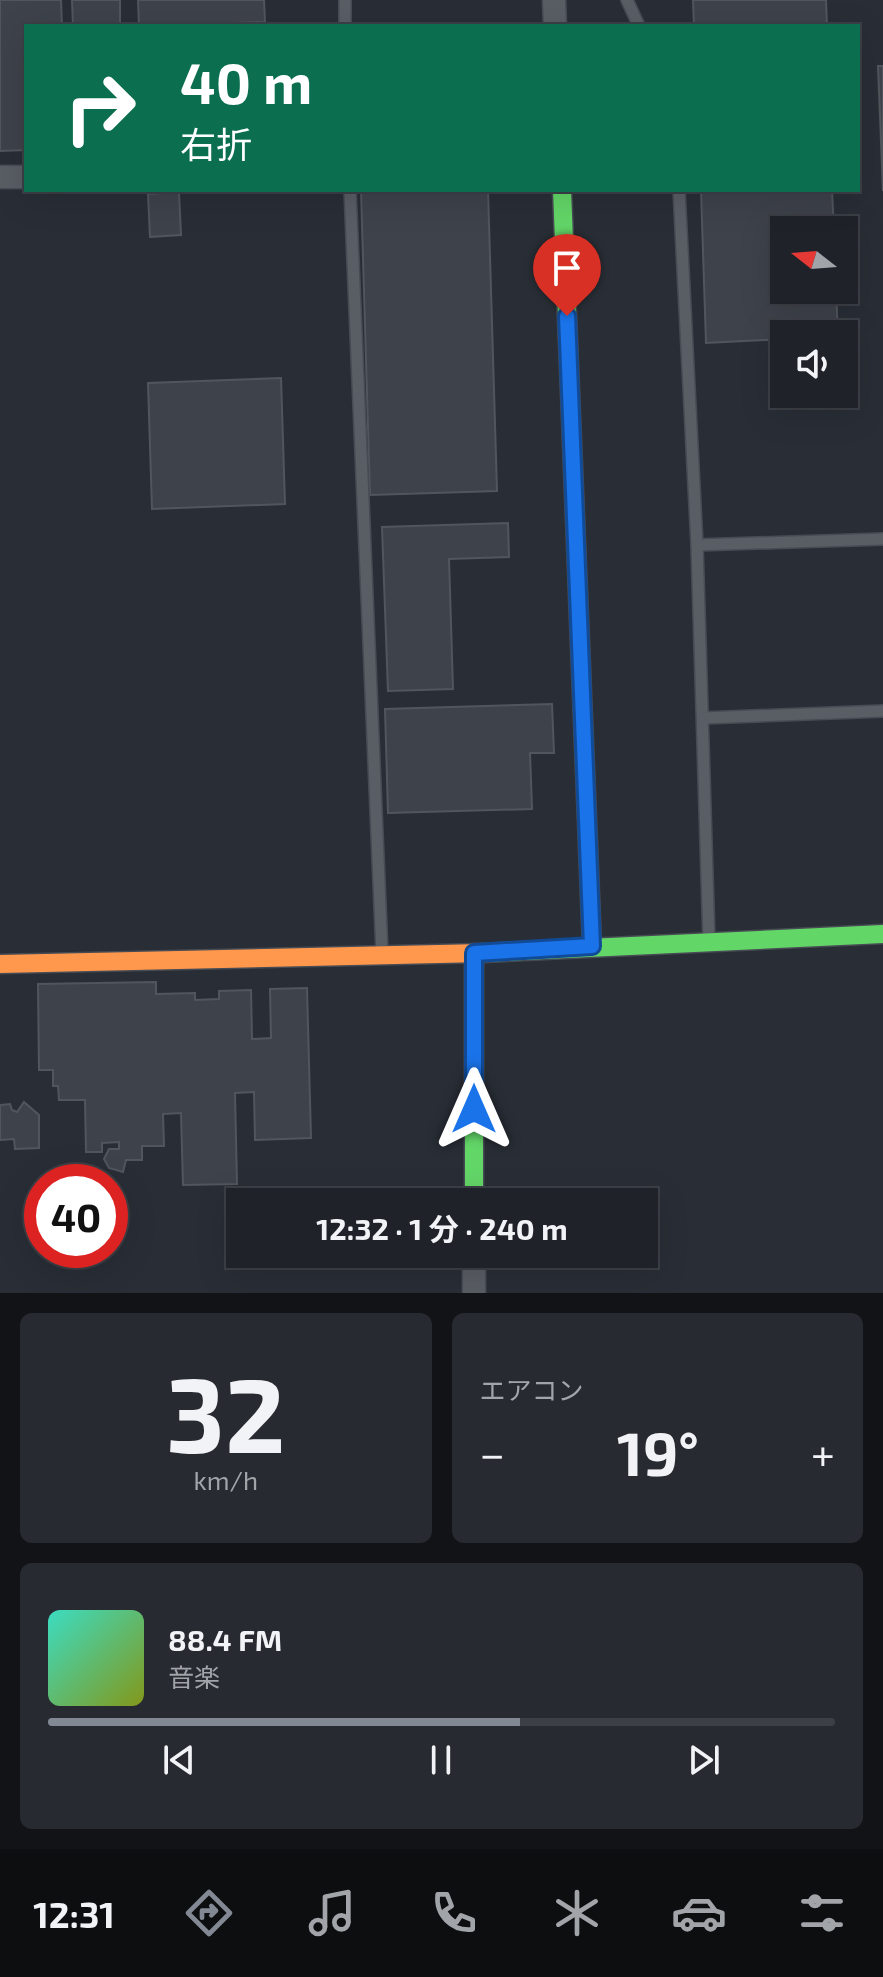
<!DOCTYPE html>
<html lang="ja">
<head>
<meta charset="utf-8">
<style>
  :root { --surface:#1f2228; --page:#272a30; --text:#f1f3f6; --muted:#a1a4a8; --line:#3c3f45; --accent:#838994 }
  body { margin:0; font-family:"Exo 2","Noto Sans JP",sans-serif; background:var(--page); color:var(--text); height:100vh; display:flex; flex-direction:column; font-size:30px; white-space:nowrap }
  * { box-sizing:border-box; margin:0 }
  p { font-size:26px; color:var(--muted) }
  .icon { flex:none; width:44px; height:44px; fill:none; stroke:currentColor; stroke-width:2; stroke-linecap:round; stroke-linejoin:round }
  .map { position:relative; height:1293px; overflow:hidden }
  .details { display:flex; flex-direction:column; gap:20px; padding:20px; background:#111316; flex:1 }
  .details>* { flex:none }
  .guide { position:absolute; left:24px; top:24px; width:836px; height:168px; border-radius:0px; box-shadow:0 8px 32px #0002,0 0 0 2px var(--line); background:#0b6e4f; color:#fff; overflow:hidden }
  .needle { width:52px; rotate:287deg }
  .buttons { position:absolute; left:770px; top:216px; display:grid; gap:16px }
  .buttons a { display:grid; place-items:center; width:88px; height:88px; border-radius:0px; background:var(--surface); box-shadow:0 8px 32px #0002,0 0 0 2px var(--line); font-size:40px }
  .speed { position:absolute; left:24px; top:1164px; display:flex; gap:16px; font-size:40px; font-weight:700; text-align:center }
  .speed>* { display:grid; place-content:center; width:104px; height:104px; border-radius:50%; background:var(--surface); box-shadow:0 8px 32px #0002,0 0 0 2px var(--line); line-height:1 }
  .speed .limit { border:12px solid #d22; background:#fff; color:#111 }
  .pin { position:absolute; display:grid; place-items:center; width:68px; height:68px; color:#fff; margin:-82px -34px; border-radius:50% 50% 50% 0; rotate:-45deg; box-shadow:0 0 8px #0007 }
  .pin .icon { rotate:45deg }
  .me { position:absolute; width:88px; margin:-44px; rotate:0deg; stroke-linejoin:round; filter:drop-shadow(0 0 6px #0008) }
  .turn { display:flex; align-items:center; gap:28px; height:168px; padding:0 24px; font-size:36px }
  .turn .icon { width:104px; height:104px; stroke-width:2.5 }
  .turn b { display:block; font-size:56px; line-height:68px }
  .big { font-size:60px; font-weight:700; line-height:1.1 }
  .details .tile { flex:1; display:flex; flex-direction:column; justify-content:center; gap:12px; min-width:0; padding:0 28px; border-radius:12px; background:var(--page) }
  .details .dial { align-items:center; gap:0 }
  .dial b { font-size:104px; line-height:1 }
  .song { display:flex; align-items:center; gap:24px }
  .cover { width:96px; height:96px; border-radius:12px; background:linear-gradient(135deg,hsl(170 70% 55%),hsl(70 70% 35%)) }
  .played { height:8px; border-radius:4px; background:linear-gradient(90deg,var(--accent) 60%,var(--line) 60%) }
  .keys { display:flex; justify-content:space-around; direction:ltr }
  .heat { display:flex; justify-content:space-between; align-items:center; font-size:44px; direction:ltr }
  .details .tiles { flex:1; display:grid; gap:20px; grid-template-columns:1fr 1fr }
  .tile:last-child { grid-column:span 2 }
  .trip { position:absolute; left:226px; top:1188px; width:432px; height:80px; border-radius:0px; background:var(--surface); box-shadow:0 8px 32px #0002,0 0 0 2px var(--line); font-weight:700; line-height:80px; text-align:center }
  .tabs { display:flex; height:128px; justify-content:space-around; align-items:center; background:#0c0e10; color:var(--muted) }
  .tabs .icon { width:56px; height:56px }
  .tabs .current { color:var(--accent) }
  .tabs b { font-size:36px; color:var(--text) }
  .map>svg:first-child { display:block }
</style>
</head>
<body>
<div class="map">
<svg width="883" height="1293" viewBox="0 0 883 1293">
  <rect width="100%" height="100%" fill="#292e36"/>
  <g fill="#3e424a" stroke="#51565d" stroke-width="2">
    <path d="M 0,0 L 61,0 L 62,26 L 26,26 L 26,150 L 0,151 Z"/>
    <path d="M 72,0 L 120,0 L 120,26 L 73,26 Z"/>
    <path d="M 138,0 L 264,0 L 265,22 L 139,26 Z"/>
    <path d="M 693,0 L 826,0 L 827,26 L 694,26 Z"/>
    <path d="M 878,66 L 883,66 L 883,191 Z"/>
    <path d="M 361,190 L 488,190 L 497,491 L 370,495 Z"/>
    <path d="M 701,190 L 832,190 L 834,230 L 784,230 L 784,290 L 836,290 L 838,334 L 784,334 L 784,339 L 706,343 Z"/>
    <path d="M 179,192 L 181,235 L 150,237 L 148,194 Z"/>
    <path d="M 281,378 L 285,504 L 152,509 L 148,383 Z"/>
    <path d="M 508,523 L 509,557 L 449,559 L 453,689 L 388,691 L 382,527 Z"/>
    <path d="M 552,704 L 554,753 L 530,753 L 532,809 L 388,813 L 385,709 Z"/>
    <path d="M 156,982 L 156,994 L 195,993 L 195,1000 L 219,999 L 219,991 L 251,990 L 252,1039 L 271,1038 L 270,989 L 307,988 L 311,1138 L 255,1140 L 254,1092 L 235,1093 L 237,1184 L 183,1185 L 181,1113 L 163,1114 L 164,1146 L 142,1146 L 142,1160 L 126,1160 L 123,1172 L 109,1168 L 104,1159 L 109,1149 L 119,1149 L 119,1142 L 102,1143 L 102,1152 L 86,1152 L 85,1100 L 59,1100 L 58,1086 L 53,1086 L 53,1070 L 39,1070 L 38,984 Z"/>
    <path d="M 24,1102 L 39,1115 L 39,1148 L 15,1149 L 14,1139 L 0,1140 L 0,1105 L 10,1104 L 12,1110 L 17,1112 Z"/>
  </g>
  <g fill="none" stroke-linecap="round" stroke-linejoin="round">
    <defs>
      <g id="lane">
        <path d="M 345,0 L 345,26"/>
        <path d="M 627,0 L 639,26"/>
        <path d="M 350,190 L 382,953"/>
        <path d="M 679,190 L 697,545 L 883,539"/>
        <path d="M 697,545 L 709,941"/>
        <path d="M 703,718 L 883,711"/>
      </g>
      <g id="street">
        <path d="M 554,0 L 555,26"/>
        <path d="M 0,177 L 26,177"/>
        <path d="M 474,1254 L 474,1293"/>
      </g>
      <g id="fast">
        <path d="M 562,190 L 592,946"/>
        <path d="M 474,953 L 474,1202"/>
        <path d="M 482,953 L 883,934"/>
      </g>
      <path id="slow" d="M 0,964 L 482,953"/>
    </defs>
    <use href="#lane" stroke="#474b53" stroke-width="14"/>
    <use href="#street" stroke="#474b53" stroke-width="25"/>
    <use href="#fast" stroke="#474b53" stroke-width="21"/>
    <use href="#slow" stroke="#474b53" stroke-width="21"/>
    <use href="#lane" stroke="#595d64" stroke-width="11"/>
    <use href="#street" stroke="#595d64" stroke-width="22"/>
    <use href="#fast" stroke="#63d668" stroke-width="18"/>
    <use href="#slow" stroke="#ff974d" stroke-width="18"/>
  </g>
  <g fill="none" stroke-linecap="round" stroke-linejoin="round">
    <defs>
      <path id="route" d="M 474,1109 L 474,953 L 592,946 L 567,316"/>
    </defs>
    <use href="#route" stroke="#114b97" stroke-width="20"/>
    <use href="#route" stroke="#1a73e8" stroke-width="14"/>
  </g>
</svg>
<div class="buttons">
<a><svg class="needle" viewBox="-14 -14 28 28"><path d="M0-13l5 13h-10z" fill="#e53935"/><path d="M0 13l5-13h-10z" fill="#a1a4a8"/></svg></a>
<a><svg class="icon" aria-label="sound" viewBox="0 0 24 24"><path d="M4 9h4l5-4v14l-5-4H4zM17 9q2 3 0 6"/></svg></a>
</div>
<div class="speed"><div class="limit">40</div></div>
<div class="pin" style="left:567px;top:316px;background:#d93025"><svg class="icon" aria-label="arrive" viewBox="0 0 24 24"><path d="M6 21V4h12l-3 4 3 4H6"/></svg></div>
<svg class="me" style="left:474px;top:1109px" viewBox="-20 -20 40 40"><path d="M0-17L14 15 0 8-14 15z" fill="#1a73e8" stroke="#fff" stroke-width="4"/></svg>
<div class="trip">12:32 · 1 分 · 240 m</div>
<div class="guide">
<div class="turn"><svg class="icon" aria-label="right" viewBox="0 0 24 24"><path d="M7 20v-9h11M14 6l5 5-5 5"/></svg><div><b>40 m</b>右折</div></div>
</div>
</div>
<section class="details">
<div class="tiles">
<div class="tile dial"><b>32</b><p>km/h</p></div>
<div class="tile"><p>エアコン</p>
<div class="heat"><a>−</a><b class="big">19°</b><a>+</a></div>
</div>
<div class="tile">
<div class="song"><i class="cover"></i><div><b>88.4 FM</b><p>音楽</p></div></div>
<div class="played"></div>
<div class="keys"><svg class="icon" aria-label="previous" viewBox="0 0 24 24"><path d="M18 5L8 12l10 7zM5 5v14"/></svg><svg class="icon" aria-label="pause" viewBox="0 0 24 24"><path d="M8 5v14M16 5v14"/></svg><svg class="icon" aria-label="next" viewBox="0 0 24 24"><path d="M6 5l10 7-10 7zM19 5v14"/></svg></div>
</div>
</div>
</section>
<nav class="tabs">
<b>12:31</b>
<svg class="icon current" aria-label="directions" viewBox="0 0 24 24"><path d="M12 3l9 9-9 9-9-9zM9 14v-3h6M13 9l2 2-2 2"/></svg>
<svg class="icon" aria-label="music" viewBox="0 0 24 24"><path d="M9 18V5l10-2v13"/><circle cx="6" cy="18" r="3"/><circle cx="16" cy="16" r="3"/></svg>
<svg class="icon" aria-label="phone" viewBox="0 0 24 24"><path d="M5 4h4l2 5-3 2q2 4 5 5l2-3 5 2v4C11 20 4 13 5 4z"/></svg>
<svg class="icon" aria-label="climate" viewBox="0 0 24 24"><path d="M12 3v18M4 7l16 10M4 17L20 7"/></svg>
<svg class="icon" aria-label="car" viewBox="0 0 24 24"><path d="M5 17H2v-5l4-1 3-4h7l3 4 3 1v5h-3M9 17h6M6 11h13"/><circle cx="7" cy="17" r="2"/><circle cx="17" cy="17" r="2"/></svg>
<svg class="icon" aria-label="filters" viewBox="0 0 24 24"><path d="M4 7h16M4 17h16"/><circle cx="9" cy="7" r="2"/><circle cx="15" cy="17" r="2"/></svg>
</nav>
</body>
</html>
